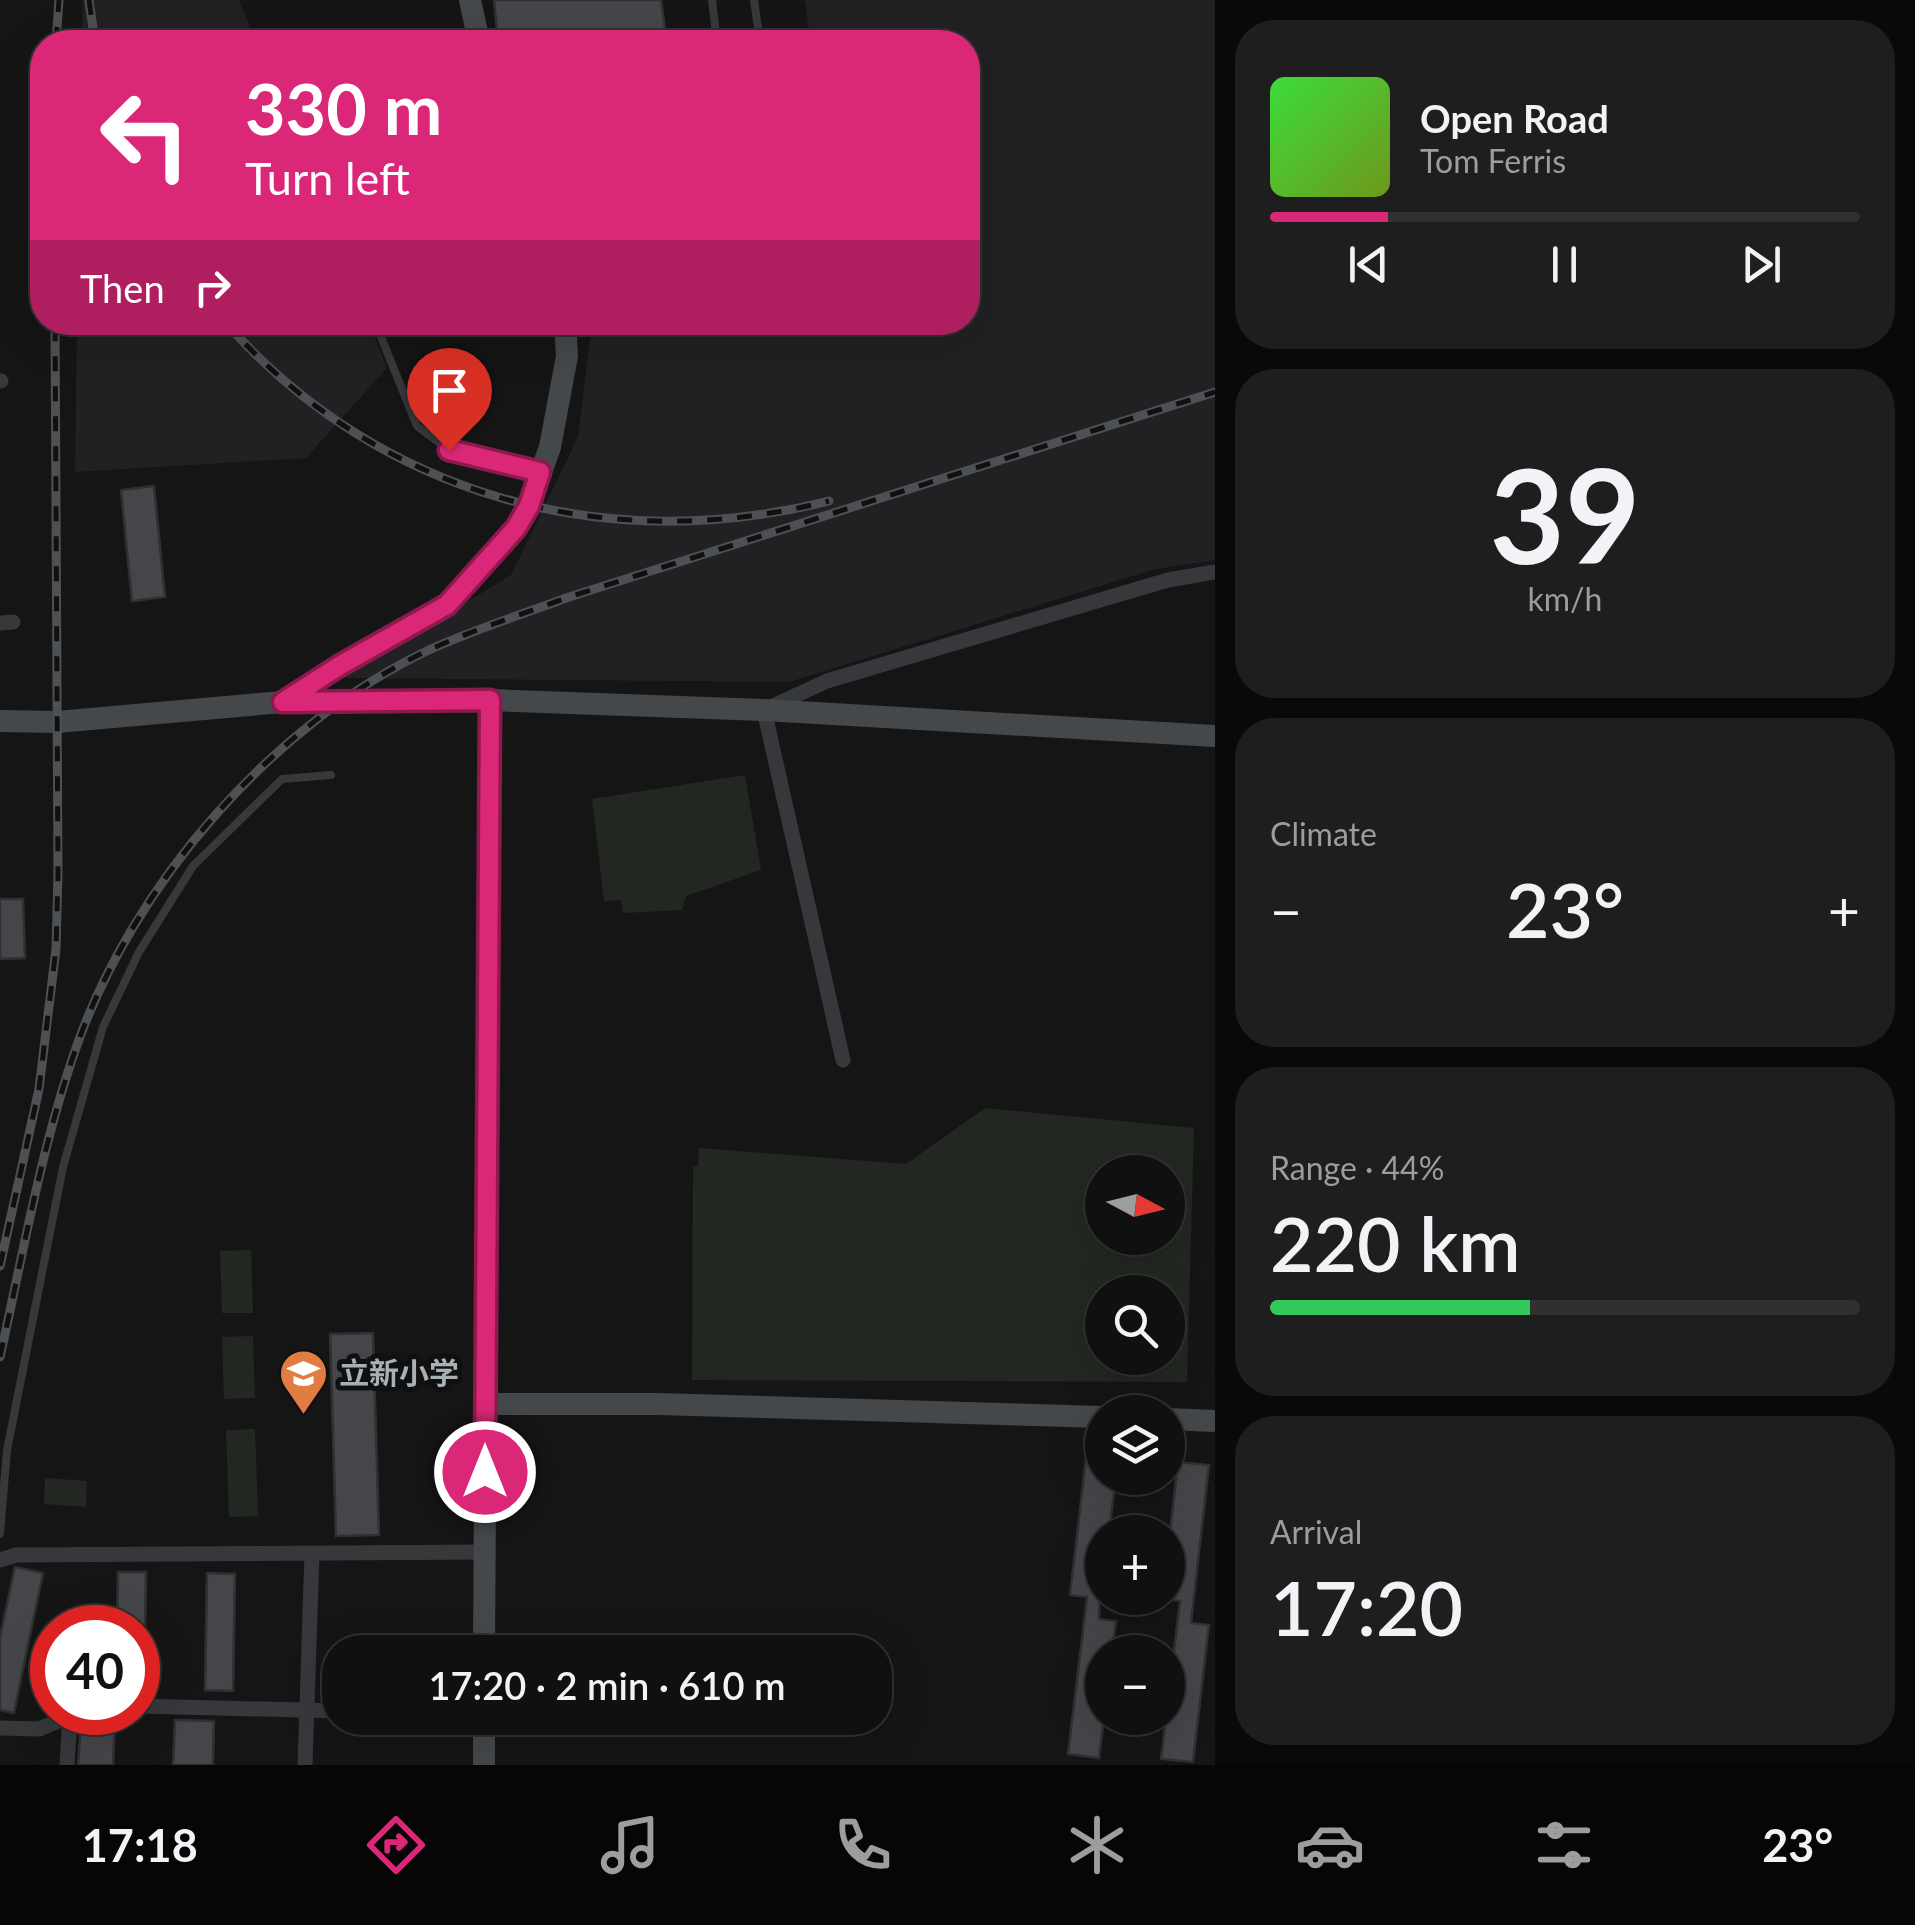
<!DOCTYPE html>
<html lang="en">
<head>
<meta charset="utf-8">
<style>
  :root { --surface:#101010; --page:#1e1e1e; --text:#f1f3f6; --muted:#9c9d9f; --line:#303030; --accent:#db2777 }
  body { margin:0; font-family:Lato,"Noto Sans SC",sans-serif; background:var(--page); color:var(--text); height:100vh; display:flex; flex-direction:column; font-size:38px; white-space:nowrap }
  * { box-sizing:border-box; margin:0 }
  p { font-size:32px; color:var(--muted) }
  .icon { flex:none; width:55px; height:55px; fill:none; stroke:currentColor; stroke-width:2; stroke-linecap:round; stroke-linejoin:round }
  .map { position:relative; flex:1; overflow:hidden }
  .details { display:flex; flex-direction:column; gap:20px; padding:20px; background:#090909; width:700px }
  .details>* { flex:none }
  .guide { position:absolute; left:30px; top:30px; width:950px; height:305px; border-radius:40px; box-shadow:0 10px 40px #0002,0 0 0 2px var(--line); background:#db2777; color:#fff; overflow:hidden }
  .needle { width:65px; rotate:97deg }
  .tools { position:absolute; left:1085px; top:1155px; display:grid; gap:20px }
  .tools a { display:grid; place-items:center; width:100px; height:100px; border-radius:50%; background:var(--surface); box-shadow:0 10px 40px #0002,0 0 0 2px var(--line); font-size:50px }
  .speed { position:absolute; left:30px; top:1605px; display:flex; gap:20px; font-size:50px; font-weight:700; text-align:center }
  .speed>* { display:grid; place-content:center; width:130px; height:130px; border-radius:50%; background:var(--surface); box-shadow:0 10px 40px #0002,0 0 0 2px var(--line); line-height:1 }
  .speed .limit { border:15px solid #d22; background:#fff; color:#111 }
  .pin { position:absolute; display:grid; place-items:center; width:85px; height:85px; color:#fff; margin:-102px -42px; border-radius:50% 50% 50% 0; rotate:-45deg; box-shadow:0 0 10px #0007 }
  .pin .icon { rotate:45deg }
  .me { position:absolute; width:110px; margin:-55px; rotate:0deg; stroke-linejoin:round; filter:drop-shadow(0 0 8px #0008) }
  .turn { display:flex; align-items:center; gap:35px; height:210px; padding:0 50px; font-size:45px }
  .turn .icon { width:130px; height:130px; stroke-width:2.5 }
  .turn b { display:block; font-size:70px; line-height:85px }
  .then { display:flex; align-items:center; height:95px; padding:0 50px; background:#0003; gap:20px; font-size:38px }
  .big { font-size:75px; font-weight:600; line-height:1.1 }
  .details .tile { flex:1; display:flex; flex-direction:column; justify-content:center; gap:15px; min-width:0; padding:0 35px; border-radius:40px; background:var(--page) }
  .details .dial { align-items:center; gap:0 }
  .dial b { font-size:130px; line-height:1 }
  .song { display:flex; align-items:center; gap:30px }
  .cover { width:120px; height:120px; border-radius:15px; background:linear-gradient(135deg,hsl(120 70% 55%),hsl(80 70% 35%)) }
  .played { height:10px; border-radius:5px; background:linear-gradient(90deg,var(--accent) 20%,var(--line) 20%) }
  .keys { display:flex; justify-content:space-around; direction:ltr }
  .heat { display:flex; justify-content:space-between; align-items:center; font-size:55px; direction:ltr }
  .charge { height:15px; border-radius:8px; background:linear-gradient(90deg,#34c759 44%,var(--line) 0) }
  .trip { position:absolute; left:322px; top:1635px; width:570px; height:100px; border-radius:40px; background:var(--surface); box-shadow:0 10px 40px #0002,0 0 0 2px var(--line); font-weight:600; line-height:100px; text-align:center }
  .tabs { display:flex; height:160px; justify-content:space-around; align-items:center; background:#060606; color:var(--muted) }
  .tabs .icon { width:70px; height:70px }
  .tabs .current { color:var(--accent) }
  .tabs b { font-size:45px; color:var(--text) }
  main { display:flex; flex:1; min-height:0 }
  .map>svg:first-child { display:block }
</style>
</head>
<body>
<main>
<div class="map">
<svg width="1215" height="1765" viewBox="0 0 1215 1765">
  <rect width="100%" height="100%" fill="#151516"/>
  <g fill="#212123">
    <path d="M 83,0 L 239,0 L 256,42 L 82,42 Z"/>
    <path d="M 805,0 L 1215,0 L 1215,560 L 1152,570 L 789,682 L 343,678 L 511,575 L 578,437 L 592,323 L 968,322 L 968,42 L 810,42 Z"/>
    <path d="M 77,323 L 369,323 L 387,368 L 306,458 L 75,472 Z"/>
  </g>
  <g fill="#222821" fill-rule="evenodd">
    <path d="M 745,775 L 761,870 L 686,896 L 682,910 L 623,913 L 621,900 L 604,901 L 592,799 Z"/>
    <path d="M 985,1108 L 1194,1128 L 1187,1382 L 692,1380 L 693,1166 L 698,1166 L 699,1148 L 906,1164 ZM 1168,1172 L 1168,1238 L 1102,1238 L 1102,1172 ZM 1168,1292 L 1168,1358 L 1102,1358 L 1102,1292 Z"/>
    <path d="M 251,1250 L 253,1313 L 222,1313 L 220,1251 Z"/>
    <path d="M 253,1336 L 255,1398 L 224,1399 L 222,1337 Z"/>
    <path d="M 255,1429 L 258,1516 L 229,1517 L 226,1430 Z"/>
    <path d="M 45,1478 L 87,1481 L 86,1507 L 44,1504 Z"/>
  </g>
  <g fill="#444649" stroke="#2f3032" stroke-width="2.5">
    <path d="M 494,0 L 661,0 L 667,42 L 498,42 Z"/>
    <path d="M 154,486 L 165,597 L 132,601 L 121,490 Z"/>
    <path d="M 0,899 L 23,899 L 25,958 L 0,959 Z"/>
    <path d="M 373,1333 L 379,1535 L 336,1536 L 330,1334 Z"/>
    <path d="M 1086,1458 L 1102,1460 L 1102,1478 L 1116,1478 L 1109,1532 L 1102,1532 L 1099,1619 L 1116,1621 L 1112,1652 L 1102,1652 L 1104,1718 L 1099,1758 L 1068,1754 L 1087,1597 L 1070,1595 Z"/>
    <path d="M 1178,1462 L 1209,1465 L 1191,1623 L 1209,1625 L 1193,1762 L 1161,1759 L 1180,1601 L 1168,1599 L 1168,1549 Z"/>
    <path d="M 15,1567 L 43,1573 L 14,1713 L 0,1710 L 0,1637 Z"/>
    <path d="M 118,1572 L 146,1572 L 145,1628 L 117,1628 Z"/>
    <path d="M 207,1573 L 235,1574 L 233,1691 L 205,1690 Z"/>
    <path d="M 89,1719 L 115,1720 L 113,1765 L 78,1765 L 81,1724 Z"/>
    <path d="M 175,1720 L 214,1721 L 213,1765 L 173,1765 Z"/>
  </g>
  <g fill="none" stroke-linecap="round" stroke-linejoin="round">
    <g stroke="#36383b" stroke-width="8">
      <path d="M 712,0 L 717,42"/>
      <path d="M 754,0 L 760,42"/>
      <path d="M 375,322 L 417,426 L 449,450 L 540,472"/>
      <path d="M 0,1534 L 7,1450 L 63,1167 L 103,1027 L 139,952 L 193,866 L 282,779 L 331,775"/>
    </g>
    <g stroke="#36383b" stroke-width="15">
      <path d="M 0,381 L 1,381"/>
      <path d="M 0,623 L 13,622"/>
      <path d="M 843,1060 L 764,710 L 827,681 L 1168,580 L 1215,572"/>
      <path d="M 0,1560 L 16,1555 L 485,1552"/>
      <path d="M 138,1706 L 340,1711"/>
      <path d="M 0,1728 L 39,1729 L 80,1712"/>
      <path d="M 67,1765 L 70,1717"/>
      <path d="M 305,1765 L 312,1553"/>
    </g>
    <g stroke="#44484b" stroke-width="22">
      <path d="M 470,0 L 479,42"/>
      <path d="M 283,702 L 490,700 L 764,710 L 1215,736"/>
      <path d="M 0,721 L 57,722 L 283,702 L 339,665 L 447,605 L 516,528 L 529,506 L 550,447 L 567,356 L 565,322"/>
      <path d="M 486,1404 L 658,1404 L 1102,1417"/>
      <path d="M 1168,1419 L 1215,1421"/>
      <path d="M 484,1652 L 490,700"/>
      <path d="M 484,1765 L 484,1718"/>
    </g>
    <defs>
      <g id="rail">
        <path d="M 89,0 L 95,42"/>
        <path d="M 56,42 L 59,0"/>
        <path d="M 225,322 C 378,496 606,557 829,501"/>
        <path d="M 0,1266 L 39,1089 L 56,949 L 58,874 L 55,322"/>
        <path d="M 0,1357 C 23,1254 41,1148 76,1048 C 133,884 273,723 431,649 C 475,629 521,615 566,598 L 1215,392"/>
      </g>
    </defs>
    <use href="#rail" stroke="#4d5154" stroke-width="9"/>
    <use href="#rail" stroke="#101011" stroke-width="5" stroke-dasharray="15" stroke-linecap="butt"/>
  </g>
  <g fill="none" stroke-linecap="round" stroke-linejoin="round">
    <defs>
      <path id="route" d="M 449,450 L 540,472 L 529,506 L 516,528 L 447,605 L 339,666 L 283,702 L 490,700 L 485,1472"/>
    </defs>
    <use href="#route" stroke="#8e194d" stroke-width="25"/>
    <use href="#route" stroke="#db2777" stroke-width="18"/>
  </g>
  <defs>
    <symbol id="school-pin" viewBox="-11 -11 22 30"><path d="M0 17L-7.5 6A9.5 9.5 0 1 1 7.5 6Z" fill="#e17c42" stroke="#101011"/><path d="M0-5L7-2L0 1L-7-2ZM-4 1L0 2.5L4 1V4Q0 6-4 4Z" fill="#fff"/></symbol>
  </defs>
  <g fill-rule="evenodd">
    <use href="#school-pin" x="276" y="1346" width="55" height="75"/>
  </g>
  <g text-anchor="middle" stroke-width="10" stroke-linejoin="round" paint-order="stroke">
    <g font-size="30" font-weight="bold" fill="#a8b0b5" stroke="#101011" text-anchor="start">
      <text x="339" y="1384">立新小学</text>
    </g>
  </g>
</svg>
<div class="tools">
<a><svg class="needle" viewBox="-14 -14 28 28"><path d="M0-13l5 13h-10z" fill="#e53935"/><path d="M0 13l5-13h-10z" fill="#9c9d9f"/></svg></a>
<a><svg class="icon" aria-label="search" viewBox="0 0 24 24"><circle cx="10" cy="10" r="6"/><path d="M15 15l6 6"/></svg></a>
<a><svg class="icon" aria-label="layers" viewBox="0 0 24 24"><path d="M12 4l9 5-9 5-9-5zM3 14l9 5 9-5"/></svg></a>
<a>+</a>
<a>−</a>
</div>
<div class="speed"><div class="limit">40</div></div>
<div class="pin" style="left:449px;top:450px;background:#d93025"><svg class="icon" aria-label="arrive" viewBox="0 0 24 24"><path d="M6 21V4h12l-3 4 3 4H6"/></svg></div>
<svg class="me" style="left:485px;top:1472px" viewBox="-20 -20 40 40"><circle r="17" fill="#db2777" stroke="#fff" stroke-width="3"/><path d="M0-11L8 9 0 5-8 9z" fill="#fff"/></svg>
<div class="trip">17:20 · 2 min · 610 m</div>
<div class="guide">
<div class="turn"><svg class="icon" aria-label="left" viewBox="0 0 24 24"><path d="M17 20v-9H6M10 6l-5 5 5 5"/></svg><div><b>330 m</b>Turn left</div></div>
<div class="then">Then<svg class="icon" aria-label="right" viewBox="0 0 24 24"><path d="M7 20v-9h11M14 6l5 5-5 5"/></svg></div>
</div>
</div>
<section class="details">
<div class="tile">
<div class="song"><i class="cover"></i><div><b>Open Road</b><p>Tom Ferris</p></div></div>
<div class="played"></div>
<div class="keys"><svg class="icon" aria-label="previous" viewBox="0 0 24 24"><path d="M18 5L8 12l10 7zM5 5v14"/></svg><svg class="icon" aria-label="pause" viewBox="0 0 24 24"><path d="M8 5v14M16 5v14"/></svg><svg class="icon" aria-label="next" viewBox="0 0 24 24"><path d="M6 5l10 7-10 7zM19 5v14"/></svg></div>
</div>
<div class="tile dial"><b>39</b><p>km/h</p></div>
<div class="tile"><p>Climate</p>
<div class="heat"><a>−</a><b class="big">23°</b><a>+</a></div>
</div>
<div class="tile"><p>Range · 44%</p><b class="big">220 km</b><div class="charge"></div></div>
<div class="tile"><p>Arrival</p><b class="big">17:20</b></div>
</section>
</main>
<nav class="tabs">
<b>17:18</b>
<svg class="icon current" aria-label="directions" viewBox="0 0 24 24"><path d="M12 3l9 9-9 9-9-9zM9 14v-3h6M13 9l2 2-2 2"/></svg>
<svg class="icon" aria-label="music" viewBox="0 0 24 24"><path d="M9 18V5l10-2v13"/><circle cx="6" cy="18" r="3"/><circle cx="16" cy="16" r="3"/></svg>
<svg class="icon" aria-label="phone" viewBox="0 0 24 24"><path d="M5 4h4l2 5-3 2q2 4 5 5l2-3 5 2v4C11 20 4 13 5 4z"/></svg>
<svg class="icon" aria-label="climate" viewBox="0 0 24 24"><path d="M12 3v18M4 7l16 10M4 17L20 7"/></svg>
<svg class="icon" aria-label="car" viewBox="0 0 24 24"><path d="M5 17H2v-5l4-1 3-4h7l3 4 3 1v5h-3M9 17h6M6 11h13"/><circle cx="7" cy="17" r="2"/><circle cx="17" cy="17" r="2"/></svg>
<svg class="icon" aria-label="filters" viewBox="0 0 24 24"><path d="M4 7h16M4 17h16"/><circle cx="9" cy="7" r="2"/><circle cx="15" cy="17" r="2"/></svg>
<b>23°</b>
</nav>
</body>
</html>
